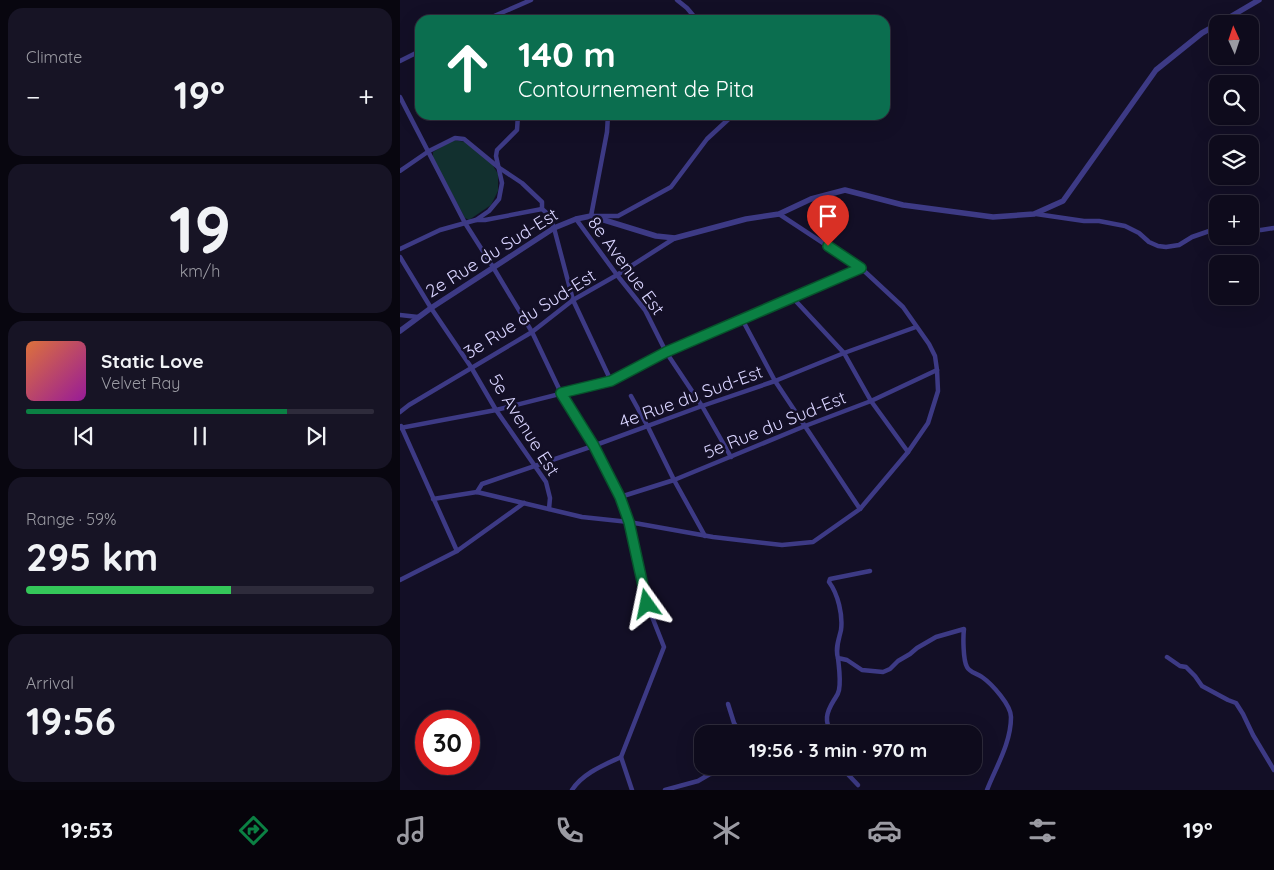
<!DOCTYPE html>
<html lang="en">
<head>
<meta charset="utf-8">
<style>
  :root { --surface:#0e0b1c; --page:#171425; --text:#f1f3f6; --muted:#9b9ba3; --line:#2e2b3b; --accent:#0b8043 }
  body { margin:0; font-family:Quicksand,sans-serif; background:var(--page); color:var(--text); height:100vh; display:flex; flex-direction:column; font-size:19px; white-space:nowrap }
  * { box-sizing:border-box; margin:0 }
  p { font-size:16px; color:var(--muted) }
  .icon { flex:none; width:28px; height:28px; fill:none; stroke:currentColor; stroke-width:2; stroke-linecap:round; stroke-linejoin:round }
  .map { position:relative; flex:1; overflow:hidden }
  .panel { display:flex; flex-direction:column; gap:8px; padding:8px; background:#08060f; width:400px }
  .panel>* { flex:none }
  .top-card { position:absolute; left:15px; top:15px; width:475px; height:105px; border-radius:15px; box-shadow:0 5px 20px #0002,0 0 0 1px var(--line); background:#0b6e4f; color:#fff; overflow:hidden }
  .needle { width:32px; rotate:357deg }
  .tools { position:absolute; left:809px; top:15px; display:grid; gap:10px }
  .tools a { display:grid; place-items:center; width:50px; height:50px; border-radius:10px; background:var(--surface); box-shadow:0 5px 20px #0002,0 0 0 1px var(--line); font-size:25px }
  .speed { position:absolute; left:15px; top:710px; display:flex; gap:10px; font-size:25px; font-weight:700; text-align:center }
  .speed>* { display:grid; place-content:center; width:65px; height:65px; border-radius:50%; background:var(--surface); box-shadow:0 5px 20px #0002,0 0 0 1px var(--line); line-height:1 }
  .speed .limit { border:8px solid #d22; background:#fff; color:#111 }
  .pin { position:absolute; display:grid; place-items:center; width:42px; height:42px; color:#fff; margin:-51px -21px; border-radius:50% 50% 50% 0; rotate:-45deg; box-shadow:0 0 5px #0007 }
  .pin .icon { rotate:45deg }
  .me { position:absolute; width:55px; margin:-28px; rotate:348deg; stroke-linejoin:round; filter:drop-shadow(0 0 4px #0008) }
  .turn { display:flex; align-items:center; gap:18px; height:105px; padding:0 20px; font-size:22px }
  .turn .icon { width:65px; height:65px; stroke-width:2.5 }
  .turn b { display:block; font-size:35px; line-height:42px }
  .big { font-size:38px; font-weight:700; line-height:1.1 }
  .panel .card { flex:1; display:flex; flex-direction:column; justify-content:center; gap:8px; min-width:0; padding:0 18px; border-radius:15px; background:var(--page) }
  .panel .dial { align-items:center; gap:0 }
  .dial b { font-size:65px; line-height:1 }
  .song { display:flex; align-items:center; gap:15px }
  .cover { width:60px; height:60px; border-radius:8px; background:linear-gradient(135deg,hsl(20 70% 55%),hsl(300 70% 35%)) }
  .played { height:5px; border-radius:2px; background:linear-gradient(90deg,var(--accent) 75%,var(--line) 75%) }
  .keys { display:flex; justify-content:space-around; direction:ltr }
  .heat { display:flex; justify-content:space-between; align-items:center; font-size:28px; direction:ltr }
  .charge { height:8px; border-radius:4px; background:linear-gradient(90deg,#34c759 59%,var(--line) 0) }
  .trip { position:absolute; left:294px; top:725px; width:288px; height:50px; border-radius:15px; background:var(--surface); box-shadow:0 5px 20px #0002,0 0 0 1px var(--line); font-weight:700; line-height:50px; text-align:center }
  .tab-bar { display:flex; height:80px; justify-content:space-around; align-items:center; background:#06040b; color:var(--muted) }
  .tab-bar .icon { width:35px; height:35px }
  .tab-bar .current { color:var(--accent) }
  .tab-bar b { font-size:22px; color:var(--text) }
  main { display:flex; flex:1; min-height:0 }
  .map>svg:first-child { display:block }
</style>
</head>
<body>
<main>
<section class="panel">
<div class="card"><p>Climate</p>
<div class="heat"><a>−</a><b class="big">19°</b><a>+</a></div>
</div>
<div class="card dial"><b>19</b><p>km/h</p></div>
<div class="card">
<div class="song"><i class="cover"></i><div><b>Static Love</b><p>Velvet Ray</p></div></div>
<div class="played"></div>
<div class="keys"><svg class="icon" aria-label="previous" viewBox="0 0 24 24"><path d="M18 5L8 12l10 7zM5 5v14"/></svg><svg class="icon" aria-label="pause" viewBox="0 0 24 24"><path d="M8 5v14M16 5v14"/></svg><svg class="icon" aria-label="next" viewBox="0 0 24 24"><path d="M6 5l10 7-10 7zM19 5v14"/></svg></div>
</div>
<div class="card"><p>Range · 59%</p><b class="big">295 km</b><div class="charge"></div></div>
<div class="card"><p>Arrival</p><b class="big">19:56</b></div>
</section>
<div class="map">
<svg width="874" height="790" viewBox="0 0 874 790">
  <rect width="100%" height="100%" fill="#130f26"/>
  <path fill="#12302f" d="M 53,140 L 66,142 L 92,164 L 98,174 L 98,191 L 91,205 L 69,220 L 65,218 L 33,158 L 33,152 Z"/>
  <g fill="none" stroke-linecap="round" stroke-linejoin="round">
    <g stroke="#3d3a85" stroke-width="4.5">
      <path d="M 277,0 L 287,8 L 297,20"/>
      <path d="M 85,20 L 131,0"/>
      <path d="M 0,61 L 20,51"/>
      <path d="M 0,97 L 65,223 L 93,267 L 132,332 L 161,393 L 193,446 L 220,497 L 229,522 L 247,604 L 264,647 L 221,757 L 232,790"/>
      <path d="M 208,115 L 207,132 L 191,216 L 218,216 L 271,187 L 307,139 L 333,115"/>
      <path d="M 0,171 L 29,151 L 55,138 L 64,139 L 98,167 L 122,183 L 142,202 L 142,209"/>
      <path d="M 636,214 L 684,221 L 699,221 L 725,226 L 739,233 L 749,242 L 758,246 L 766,247 L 779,245 L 792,237 L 818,228"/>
      <path d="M 176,219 L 217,275 L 245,310 L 266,352 L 302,406 L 331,457"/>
      <path d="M 76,220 L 85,220 L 142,209 L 148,214 L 154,228 L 173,300 L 211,381"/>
      <path d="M 850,230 L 861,230 L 874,228"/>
      <path d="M 0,249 L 40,230 L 76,220 L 89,211 L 99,199 L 102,183 L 96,156 L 97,150 L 117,130 L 118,115"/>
      <path d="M 0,257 L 31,308 L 71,367 L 96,410 L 146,482 L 150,498 L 149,509"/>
      <path d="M 392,297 L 444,353 L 471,401 L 508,452"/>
      <path d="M 0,315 L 18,317"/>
      <path d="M 342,319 L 375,381 L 460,509"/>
      <path d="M 231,396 L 248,427 L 274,480 L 305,536"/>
      <path d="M 0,412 L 9,405 L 132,332 L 173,300 L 217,275 L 275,238"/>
      <path d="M 1,426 L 57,551"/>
      <path d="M 0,428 L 96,410 L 211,381 L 266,352 L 461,268"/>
      <path d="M 77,492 L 82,484 L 193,446 L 302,406 L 375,381 L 444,353 L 516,327"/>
      <path d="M 220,497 L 274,480 L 405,426 L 471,401 L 537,370"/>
      <path d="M 33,499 L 77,492 L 182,517 L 229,522 L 313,537 L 382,545 L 413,542 L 460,509 L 508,452 L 528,423 L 538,391 L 537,370 L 535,356 L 529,344 L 503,307 L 461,268 L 379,214"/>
      <path d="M 470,571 L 430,579 L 429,582 C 438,594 443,615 441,630 C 439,639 435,648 438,658 L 447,660 L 462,670 L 483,672 L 490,669 L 498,661 L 510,654 L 517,648 L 536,637 L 564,629 C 563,637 563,660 567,667 C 570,673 577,673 582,677 C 592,684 611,705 611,717 C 611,743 596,767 587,790"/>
      <path d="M 0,580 L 57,551 L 124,503"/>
      <path d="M 767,657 L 780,666 L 786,667 L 795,676 L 802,686 L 828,700 L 836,703 L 843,714 L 853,735 L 874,770"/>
      <path d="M 328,704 L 334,723 L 341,734"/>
      <path d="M 432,734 C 424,721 426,713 434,700 C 436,697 438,695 439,690 C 441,680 439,668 438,658"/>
      <path d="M 440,766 L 458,785"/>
      <path d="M 172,790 C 183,773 204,765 221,757"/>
      <path d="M 265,790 L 298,781 L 310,774 L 330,772 L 355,771 L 365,766"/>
    </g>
    <g stroke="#3d3a85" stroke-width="5.5">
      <path d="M 818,24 L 859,0"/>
      <path d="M 0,331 L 31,308 L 154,228 L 176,219 L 191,216 L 256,236 L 275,238 L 346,219 L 379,214 L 411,199 L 445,190 L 503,205 L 593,217 L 634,214 L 663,201 L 756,70 L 802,33 L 818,24"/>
    </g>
  </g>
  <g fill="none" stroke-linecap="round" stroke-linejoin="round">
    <defs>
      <path id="route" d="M 247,604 L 229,522 L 220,497 L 194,446 L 161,393 L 211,381 L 266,352 L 461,268 L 428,246"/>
    </defs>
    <use href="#route" stroke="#07532c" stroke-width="12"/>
    <use href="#route" stroke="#0b8043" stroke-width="9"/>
  </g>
  <g text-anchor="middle" stroke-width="5" stroke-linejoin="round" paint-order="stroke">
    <g font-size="18" fill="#d9d4ff" stroke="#130f26">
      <text transform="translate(92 253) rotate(-32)" y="6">2e Rue du Sud-Est</text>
      <text transform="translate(226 266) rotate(54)" y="6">8e Avenue Est</text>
      <text transform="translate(130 314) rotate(-32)" y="6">3e Rue du Sud-Est</text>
      <text transform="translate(291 397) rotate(-20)" y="6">4e Rue du Sud-Est</text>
      <text transform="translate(124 425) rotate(58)" y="6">5e Avenue Est</text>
      <text transform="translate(375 425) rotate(-22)" y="6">5e Rue du Sud-Est</text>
    </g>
  </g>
</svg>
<div class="tools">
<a><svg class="needle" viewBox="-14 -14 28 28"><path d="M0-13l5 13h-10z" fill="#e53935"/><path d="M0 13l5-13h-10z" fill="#9b9ba3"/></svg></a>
<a><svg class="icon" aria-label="search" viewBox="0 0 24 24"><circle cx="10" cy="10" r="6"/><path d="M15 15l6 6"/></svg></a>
<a><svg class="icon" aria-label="layers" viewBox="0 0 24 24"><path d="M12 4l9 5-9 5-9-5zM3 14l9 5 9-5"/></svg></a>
<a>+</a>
<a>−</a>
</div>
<div class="speed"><div class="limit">30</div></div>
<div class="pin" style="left:428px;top:246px;background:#d93025"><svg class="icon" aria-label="arrive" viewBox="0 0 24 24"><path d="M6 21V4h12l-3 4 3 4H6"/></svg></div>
<svg class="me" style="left:247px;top:604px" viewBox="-20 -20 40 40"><path d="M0-17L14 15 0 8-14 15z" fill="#0b8043" stroke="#fff" stroke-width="4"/></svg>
<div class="trip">19:56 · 3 min · 970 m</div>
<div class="top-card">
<div class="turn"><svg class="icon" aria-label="ahead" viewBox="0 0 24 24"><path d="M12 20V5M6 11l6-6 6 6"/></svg><div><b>140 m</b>Contournement de Pita</div></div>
</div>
</div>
</main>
<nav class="tab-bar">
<b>19:53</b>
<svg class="icon current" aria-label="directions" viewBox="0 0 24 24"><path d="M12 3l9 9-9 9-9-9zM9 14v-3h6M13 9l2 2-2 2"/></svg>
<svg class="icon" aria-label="music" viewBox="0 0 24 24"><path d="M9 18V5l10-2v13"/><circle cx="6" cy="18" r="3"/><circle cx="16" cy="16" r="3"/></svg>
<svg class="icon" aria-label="phone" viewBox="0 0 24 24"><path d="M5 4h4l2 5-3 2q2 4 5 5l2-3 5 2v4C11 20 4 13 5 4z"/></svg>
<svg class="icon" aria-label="climate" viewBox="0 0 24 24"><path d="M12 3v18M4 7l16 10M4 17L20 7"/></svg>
<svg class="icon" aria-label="car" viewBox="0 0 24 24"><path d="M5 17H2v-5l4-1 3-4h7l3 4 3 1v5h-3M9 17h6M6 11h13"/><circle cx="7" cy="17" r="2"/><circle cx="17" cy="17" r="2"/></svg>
<svg class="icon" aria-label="filters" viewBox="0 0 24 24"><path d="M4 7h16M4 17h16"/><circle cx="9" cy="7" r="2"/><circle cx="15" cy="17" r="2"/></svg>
<b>19°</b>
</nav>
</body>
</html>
